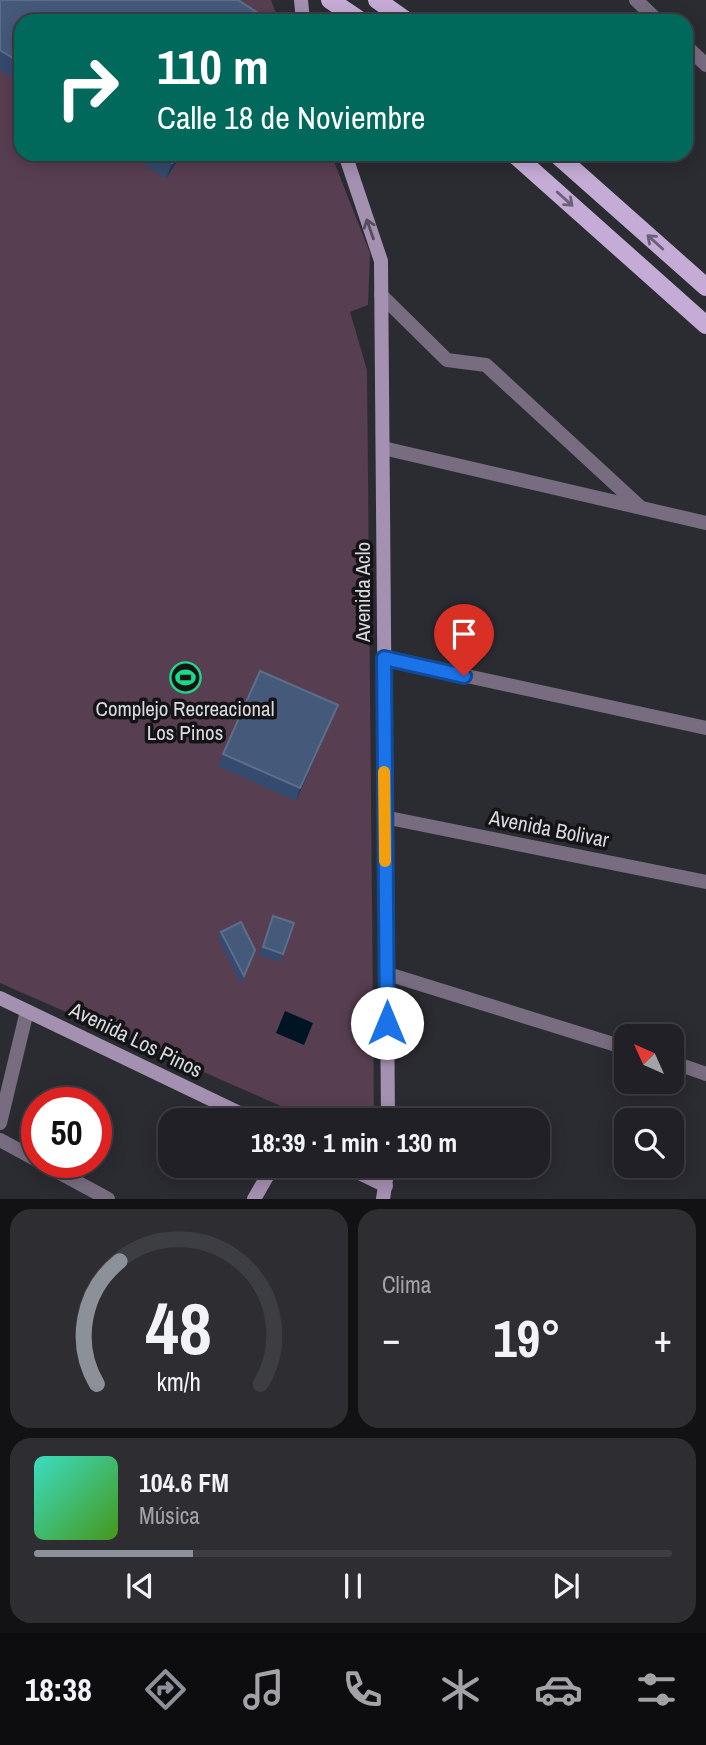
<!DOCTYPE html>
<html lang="es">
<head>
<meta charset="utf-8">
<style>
  :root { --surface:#202026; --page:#2d2d32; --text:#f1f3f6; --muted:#a2a3a7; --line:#3d3e43; --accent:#8c9099 }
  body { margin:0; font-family:"Archivo Narrow",sans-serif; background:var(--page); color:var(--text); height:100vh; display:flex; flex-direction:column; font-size:26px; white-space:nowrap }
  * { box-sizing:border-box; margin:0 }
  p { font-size:23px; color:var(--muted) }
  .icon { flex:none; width:38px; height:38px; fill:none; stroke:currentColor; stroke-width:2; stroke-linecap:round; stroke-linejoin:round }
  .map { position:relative; height:1199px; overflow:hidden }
  .panel { display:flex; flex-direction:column; gap:10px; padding:10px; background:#121215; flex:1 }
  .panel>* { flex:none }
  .top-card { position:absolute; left:14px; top:14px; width:679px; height:147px; border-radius:21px; box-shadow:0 4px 18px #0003,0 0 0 2px var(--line); background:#00695c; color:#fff; overflow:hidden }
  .needle { width:46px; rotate:315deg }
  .buttons { position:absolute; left:614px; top:1024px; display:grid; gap:14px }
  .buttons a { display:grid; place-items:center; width:70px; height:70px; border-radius:14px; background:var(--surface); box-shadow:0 4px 18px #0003,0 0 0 2px var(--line); font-size:35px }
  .speed { position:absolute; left:21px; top:1087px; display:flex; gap:14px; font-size:35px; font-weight:700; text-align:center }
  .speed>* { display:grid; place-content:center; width:91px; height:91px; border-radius:50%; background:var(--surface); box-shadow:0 4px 18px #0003,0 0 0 2px var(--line); line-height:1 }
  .speed .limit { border:10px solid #d22; background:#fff; color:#111 }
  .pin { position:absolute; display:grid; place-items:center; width:60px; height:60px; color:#fff; margin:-72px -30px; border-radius:50% 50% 50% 0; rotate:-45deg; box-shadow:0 0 7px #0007 }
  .pin .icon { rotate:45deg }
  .me { position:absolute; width:77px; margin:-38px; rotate:0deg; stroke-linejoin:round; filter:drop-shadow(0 0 5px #0008) }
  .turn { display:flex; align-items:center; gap:24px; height:147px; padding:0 28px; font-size:32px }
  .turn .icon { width:91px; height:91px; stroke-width:2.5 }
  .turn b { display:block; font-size:49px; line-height:60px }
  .big { font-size:52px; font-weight:800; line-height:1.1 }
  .panel .widget { flex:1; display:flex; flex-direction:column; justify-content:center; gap:10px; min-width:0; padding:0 24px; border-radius:21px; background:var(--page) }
  .panel .dial { align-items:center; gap:0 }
  .dial svg { height:182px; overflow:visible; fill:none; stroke:var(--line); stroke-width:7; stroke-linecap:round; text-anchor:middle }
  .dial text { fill:var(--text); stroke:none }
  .song { display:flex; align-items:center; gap:21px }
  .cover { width:84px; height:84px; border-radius:10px; background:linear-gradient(135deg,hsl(170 70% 55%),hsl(100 70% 35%)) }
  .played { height:7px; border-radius:4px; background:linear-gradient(90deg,var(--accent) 25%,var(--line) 25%) }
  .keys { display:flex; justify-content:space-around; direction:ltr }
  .heat { display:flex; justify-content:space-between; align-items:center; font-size:38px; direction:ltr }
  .panel .tiles { flex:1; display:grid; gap:10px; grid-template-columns:1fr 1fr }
  .widget:last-child { grid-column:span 2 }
  .trip { position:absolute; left:158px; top:1108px; width:392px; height:70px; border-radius:21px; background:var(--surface); box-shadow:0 4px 18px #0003,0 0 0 2px var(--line); font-weight:800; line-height:70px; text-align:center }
  .dock { display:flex; height:112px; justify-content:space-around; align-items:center; background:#0d0d0f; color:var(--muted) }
  .dock .icon { width:49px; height:49px }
  .dock .on { color:var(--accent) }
  .dock b { font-size:32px; color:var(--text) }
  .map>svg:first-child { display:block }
</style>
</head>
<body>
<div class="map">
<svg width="706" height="1199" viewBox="0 0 706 1199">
  <rect width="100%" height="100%" fill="#2b2b32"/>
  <path fill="#583e51" d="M 0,0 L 271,0 L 279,21 L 21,21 L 21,154 L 331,154 L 370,253 L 368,305 L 350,312 L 367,370 L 374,1117 L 369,1120 L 313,1120 L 0,983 Z"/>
  <path fill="#001524" d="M 285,1011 L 313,1023 L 304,1045 L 276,1033 Z"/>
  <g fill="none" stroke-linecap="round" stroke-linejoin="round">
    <g stroke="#786c81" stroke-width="14">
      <path d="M 636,0 L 658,21"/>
      <path d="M 686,46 L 706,65"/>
      <path d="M 381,295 L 447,360 L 486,365 L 639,506"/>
      <path d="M 383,448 L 706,523"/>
      <path d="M 384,658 L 706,728"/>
      <path d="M 384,817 L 706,882"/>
      <path d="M 388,974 L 626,1048"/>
      <path d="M 672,1062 L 706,1074"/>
      <path d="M 0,1123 L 27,1011"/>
      <path d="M 0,1140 L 37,1160"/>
      <path d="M 40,1162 L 108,1199"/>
    </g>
    <g stroke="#a490b1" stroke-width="14">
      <path d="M 301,0 L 303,21"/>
      <path d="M 345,154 L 381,261 L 388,1120"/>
      <path d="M 0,998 L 254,1120"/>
      <path d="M 345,1166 L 386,1186"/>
      <path d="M 254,1199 L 273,1166"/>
      <path d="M 383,1199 L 388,1166"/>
    </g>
    <g stroke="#c5acd6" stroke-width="18">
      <path d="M 330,0 L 361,21"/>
      <path d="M 377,0 L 407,21"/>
      <path d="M 514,154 L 706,325"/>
      <path d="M 556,154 L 706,287"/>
    </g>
  </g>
  <g fill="#344a6f">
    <path d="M 0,0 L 267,19 L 266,21 L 21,21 L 21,83 L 0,70 Z"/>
    <path d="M 129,154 L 182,154 L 166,179 Z"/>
    <path d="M 338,705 L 296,801 L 218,766 L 223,754 Z"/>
    <path d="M 273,916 L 294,923 L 280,962 L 259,955 Z"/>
    <path d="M 221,932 L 255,950 L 241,984 L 219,940 Z"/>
  </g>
  <g fill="#293752">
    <path d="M 178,154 L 182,154 L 166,179 L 172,163 Z"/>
    <path d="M 338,705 L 333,717 L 296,801 L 300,788 Z"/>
  </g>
  <g fill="#45597b" stroke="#5d6e8b" stroke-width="2">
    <path d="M 0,0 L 238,0 L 267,19 L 265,21 L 21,21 L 21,63 L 0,50 Z"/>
    <path d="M 159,154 L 178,154 L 172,163 Z"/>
    <path d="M 260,671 L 338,705 L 300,788 L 223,754 Z"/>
    <path d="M 273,916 L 294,923 L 283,954 L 263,947 Z"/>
    <path d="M 241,922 L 255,950 L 244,976 L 221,932 Z"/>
  </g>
  <defs><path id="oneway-shaft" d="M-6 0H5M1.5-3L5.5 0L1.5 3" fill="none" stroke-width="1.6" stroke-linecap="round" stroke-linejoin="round" transform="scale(1.75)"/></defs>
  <g stroke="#6c6076">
    <use href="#oneway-shaft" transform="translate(565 199) rotate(42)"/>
    <use href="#oneway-shaft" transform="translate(655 242) rotate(-138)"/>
  </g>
  <use stroke="#554c5c" href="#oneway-shaft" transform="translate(370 229) rotate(-109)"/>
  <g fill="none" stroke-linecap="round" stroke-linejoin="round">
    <defs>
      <path id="route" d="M 387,1023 L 384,658 L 464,676"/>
    </defs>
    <use href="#route" stroke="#114b97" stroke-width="18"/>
    <use href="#route" stroke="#1a73e8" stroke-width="12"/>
    <path stroke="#f59e0b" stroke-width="12" d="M 384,772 L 385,861"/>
  </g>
  <defs>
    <symbol id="stadium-ring" viewBox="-11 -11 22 22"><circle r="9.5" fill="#141417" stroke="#1cd988" stroke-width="1.5"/><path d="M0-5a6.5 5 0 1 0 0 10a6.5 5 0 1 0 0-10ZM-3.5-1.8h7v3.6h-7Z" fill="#1cd988"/></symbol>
  </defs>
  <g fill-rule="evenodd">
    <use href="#stadium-ring" x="168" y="660" width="35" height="35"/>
  </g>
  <g text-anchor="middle" stroke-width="7" stroke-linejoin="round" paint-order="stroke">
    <g font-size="21" fill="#dadade" stroke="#141417">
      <text transform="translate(363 592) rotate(-90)" y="7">Avenida Aclo</text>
      <text transform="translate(549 829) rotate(11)" y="7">Avenida Bolivar</text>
      <text transform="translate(136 1040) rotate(26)" y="7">Avenida Los Pinos</text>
    </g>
    <g font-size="21" fill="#dadade" stroke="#141417">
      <text x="185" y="716">Complejo Recreacional<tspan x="185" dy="24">Los Pinos</tspan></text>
    </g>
  </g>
</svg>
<div class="buttons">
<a><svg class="needle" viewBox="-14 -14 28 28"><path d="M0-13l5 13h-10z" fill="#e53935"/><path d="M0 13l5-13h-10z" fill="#a2a3a7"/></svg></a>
<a><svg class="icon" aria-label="search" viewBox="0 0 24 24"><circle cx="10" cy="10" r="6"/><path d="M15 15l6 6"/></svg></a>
</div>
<div class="speed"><div class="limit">50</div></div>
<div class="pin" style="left:464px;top:676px;background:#d93025"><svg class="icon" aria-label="arrive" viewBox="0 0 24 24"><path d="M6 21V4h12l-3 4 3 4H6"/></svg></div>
<svg class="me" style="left:387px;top:1023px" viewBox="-20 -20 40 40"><circle r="19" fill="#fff"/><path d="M0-13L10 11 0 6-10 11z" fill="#1a73e8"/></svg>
<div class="trip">18:39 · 1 min · 130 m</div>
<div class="top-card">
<div class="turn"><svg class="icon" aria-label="right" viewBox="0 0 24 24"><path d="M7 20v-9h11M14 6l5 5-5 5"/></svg><div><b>110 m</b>Calle 18 de Noviembre</div></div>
</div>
</div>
<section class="panel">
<div class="tiles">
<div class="widget dial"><svg viewBox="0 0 100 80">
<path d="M14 69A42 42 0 1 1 86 69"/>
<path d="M14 69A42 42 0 0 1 24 15" stroke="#8c9099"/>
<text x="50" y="56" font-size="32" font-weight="700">48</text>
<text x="50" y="72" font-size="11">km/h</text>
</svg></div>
<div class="widget"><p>Clima</p>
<div class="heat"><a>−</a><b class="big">19°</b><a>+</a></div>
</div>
<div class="widget">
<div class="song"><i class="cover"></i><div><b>104.6 FM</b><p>Música</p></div></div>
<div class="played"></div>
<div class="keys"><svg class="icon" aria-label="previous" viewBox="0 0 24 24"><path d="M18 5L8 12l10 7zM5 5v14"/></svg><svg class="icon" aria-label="pause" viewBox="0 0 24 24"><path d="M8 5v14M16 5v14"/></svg><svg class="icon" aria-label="next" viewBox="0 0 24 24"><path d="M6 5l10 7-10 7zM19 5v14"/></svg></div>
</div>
</div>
</section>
<nav class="dock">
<b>18:38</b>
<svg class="icon on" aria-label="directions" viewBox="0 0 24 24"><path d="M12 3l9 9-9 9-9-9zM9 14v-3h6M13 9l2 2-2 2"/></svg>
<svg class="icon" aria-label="music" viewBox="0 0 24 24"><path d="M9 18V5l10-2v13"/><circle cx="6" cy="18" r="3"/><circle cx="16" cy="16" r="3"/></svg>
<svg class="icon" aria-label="phone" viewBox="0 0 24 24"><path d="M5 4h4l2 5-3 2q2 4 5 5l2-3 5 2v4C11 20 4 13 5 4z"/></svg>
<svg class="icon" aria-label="climate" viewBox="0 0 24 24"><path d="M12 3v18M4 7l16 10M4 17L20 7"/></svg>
<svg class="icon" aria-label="car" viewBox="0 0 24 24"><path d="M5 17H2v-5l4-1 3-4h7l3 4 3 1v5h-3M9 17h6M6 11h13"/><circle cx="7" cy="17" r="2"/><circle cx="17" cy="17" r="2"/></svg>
<svg class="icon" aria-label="filters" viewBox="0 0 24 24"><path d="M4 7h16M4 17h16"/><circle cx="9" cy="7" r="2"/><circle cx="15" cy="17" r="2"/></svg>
</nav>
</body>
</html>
